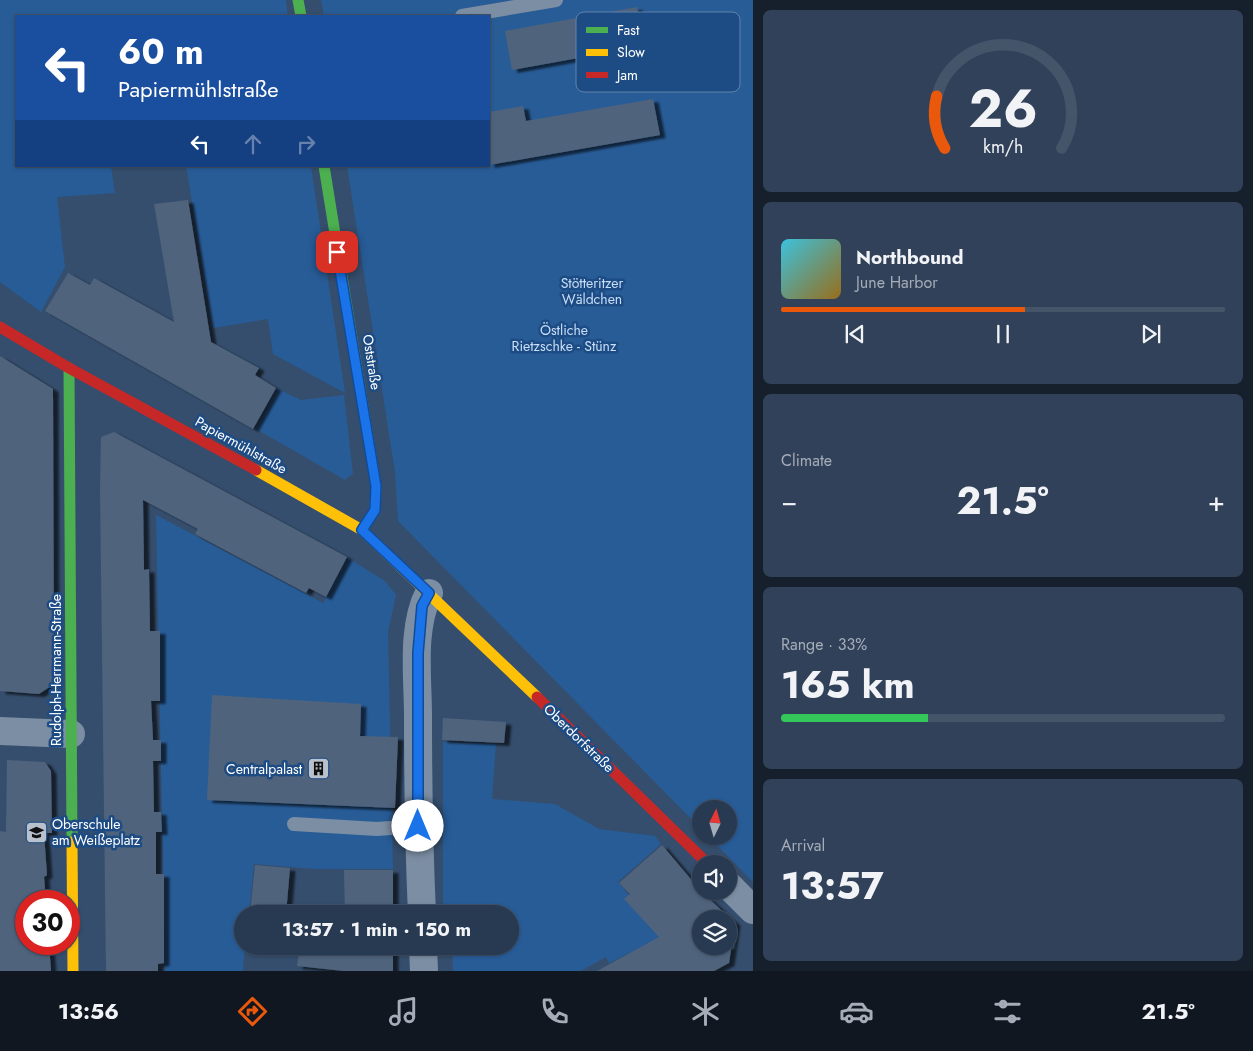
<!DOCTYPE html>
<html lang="en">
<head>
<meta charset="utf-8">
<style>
  :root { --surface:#283a52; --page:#304159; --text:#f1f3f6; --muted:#a5adb8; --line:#445469; --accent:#ea580c }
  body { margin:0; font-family:Jost,sans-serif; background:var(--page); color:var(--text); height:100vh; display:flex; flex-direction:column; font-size:19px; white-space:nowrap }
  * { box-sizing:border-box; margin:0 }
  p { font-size:16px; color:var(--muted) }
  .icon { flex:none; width:28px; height:28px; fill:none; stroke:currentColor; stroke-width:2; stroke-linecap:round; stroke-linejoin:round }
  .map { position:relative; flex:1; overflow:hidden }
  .panel { display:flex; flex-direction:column; gap:10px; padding:10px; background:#16202d; width:500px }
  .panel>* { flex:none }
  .banner { position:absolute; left:15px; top:15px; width:475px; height:152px; border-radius:0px; box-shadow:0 1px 4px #0004,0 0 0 1px var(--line); background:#1a4fa0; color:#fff; overflow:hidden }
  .needle { width:32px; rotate:5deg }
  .buttons { position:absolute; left:692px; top:800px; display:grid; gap:10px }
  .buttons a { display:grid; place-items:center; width:45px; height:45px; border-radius:50%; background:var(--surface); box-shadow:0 1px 4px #0004,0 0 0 1px var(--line); font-size:25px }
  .speed { position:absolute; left:15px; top:890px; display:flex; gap:10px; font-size:25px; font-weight:700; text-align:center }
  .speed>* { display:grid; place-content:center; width:65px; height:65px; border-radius:50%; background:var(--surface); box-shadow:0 1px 4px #0004,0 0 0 1px var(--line); line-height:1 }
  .speed .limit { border:8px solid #d22; background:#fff; color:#111 }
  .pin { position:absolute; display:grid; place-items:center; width:42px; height:42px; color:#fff; margin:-21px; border-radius:10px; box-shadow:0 2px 8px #0006 }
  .me { position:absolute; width:55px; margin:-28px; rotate:0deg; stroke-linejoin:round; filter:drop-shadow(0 0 4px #0008) }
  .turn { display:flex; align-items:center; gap:18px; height:105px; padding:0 20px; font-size:22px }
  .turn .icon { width:65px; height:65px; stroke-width:2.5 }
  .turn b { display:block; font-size:35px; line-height:42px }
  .lanes { display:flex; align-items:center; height:48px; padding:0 20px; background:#0003; justify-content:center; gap:25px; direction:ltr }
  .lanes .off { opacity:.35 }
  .big { font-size:38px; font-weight:700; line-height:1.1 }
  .panel .card { flex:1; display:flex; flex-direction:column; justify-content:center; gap:8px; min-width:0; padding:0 18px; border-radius:8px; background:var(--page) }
  .panel .dial { align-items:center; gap:0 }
  .dial svg { height:130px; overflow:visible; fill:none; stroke:var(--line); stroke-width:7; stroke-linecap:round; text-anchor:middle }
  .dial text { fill:var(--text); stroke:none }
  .song { display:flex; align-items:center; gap:15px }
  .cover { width:60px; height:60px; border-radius:8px; background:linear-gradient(135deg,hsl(190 70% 55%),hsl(40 70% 35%)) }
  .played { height:5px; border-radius:2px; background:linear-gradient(90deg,var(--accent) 55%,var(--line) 55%) }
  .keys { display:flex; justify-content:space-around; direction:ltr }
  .heat { display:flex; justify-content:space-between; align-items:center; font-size:28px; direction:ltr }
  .charge { height:8px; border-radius:4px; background:linear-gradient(90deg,#34c759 33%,var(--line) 0) }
  .trip { position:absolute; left:234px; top:905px; width:285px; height:50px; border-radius:25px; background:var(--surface); box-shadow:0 1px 4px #0004,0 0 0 1px var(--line); font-weight:700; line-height:50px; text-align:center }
  .tab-bar { display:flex; height:80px; justify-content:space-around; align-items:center; background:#101721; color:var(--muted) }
  .tab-bar .icon { width:35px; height:35px }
  .tab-bar .active { color:var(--accent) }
  .tab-bar b { font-size:22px; color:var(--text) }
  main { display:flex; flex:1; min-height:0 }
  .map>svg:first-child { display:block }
</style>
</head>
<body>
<main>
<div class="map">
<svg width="753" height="971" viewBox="0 0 753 971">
  <defs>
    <filter id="shadow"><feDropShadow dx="5.5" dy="3" stdDeviation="1" flood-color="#0009"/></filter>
  </defs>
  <rect width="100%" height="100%" fill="#354e6d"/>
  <g fill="#285c97">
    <path d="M 0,0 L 286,0 L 288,16 L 16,16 L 16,166 L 111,166 L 115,193 L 57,197 L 65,267 L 41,312 L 0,282 Z"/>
    <path d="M 321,0 L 753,0 L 753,882 L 708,836 L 729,836 L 729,809 L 701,809 L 701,829 L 398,521 L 395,472 L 347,166 L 489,166 L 489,16 L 324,16 Z"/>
    <path d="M 186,166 L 311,166 L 345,393 L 273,354 L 268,319 L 213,328 Z"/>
    <path d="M 278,389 L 301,400 L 344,395 L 353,474 L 345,480 L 256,429 Z"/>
    <path d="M 156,515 L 323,603 L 348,558 L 385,581 L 396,595 L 388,632 L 393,869 L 315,869 L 254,864 L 249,914 L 242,914 L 242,946 L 245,946 L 243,971 L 165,971 Z"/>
    <path d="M 443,742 L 496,744 L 492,799 L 555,804 L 599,829 L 655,836 L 661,844 L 618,882 L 664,936 L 609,963 L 606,957 L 581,971 L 453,971 L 452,946 L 510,946 L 510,914 L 448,914 L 443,902 Z"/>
  </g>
  <g fill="#4f637c" fill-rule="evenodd" filter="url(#shadow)">
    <path d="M 637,7 L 645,46 L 512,70 L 505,31 Z"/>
    <path d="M 653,99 L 660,135 L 489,165 L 489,112 L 523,106 L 526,121 Z"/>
    <path d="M 188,200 L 211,342 L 259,368 L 255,375 L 276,388 L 253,429 L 45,311 L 68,273 L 90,285 L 94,278 L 174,322 L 154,204 Z"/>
    <path d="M 0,356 L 53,389 L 54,684 L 39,694 L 0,691 Z"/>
    <path d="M 114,432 L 347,557 L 326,597 L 309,588 L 306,593 L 195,534 L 198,529 L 143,500 L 144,570 L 149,569 L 150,631 L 160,631 L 160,701 L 151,701 L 153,740 L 161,740 L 161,761 L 153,761 L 154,812 L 161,812 L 162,832 L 156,832 L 156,874 L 164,874 L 164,963 L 158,964 L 158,971 L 106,971 L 100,489 L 101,437 Z"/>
    <path d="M 212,695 L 361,704 L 360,736 L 398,737 L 395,808 L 207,800 Z"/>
    <path d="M 443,718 L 506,722 L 504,743 L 442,740 Z"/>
    <path d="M 7,760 L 45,762 L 51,771 L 52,833 L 44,833 L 47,875 L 44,877 L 46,901 L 26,901 L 26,944 L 49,944 L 51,971 L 0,971 L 0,831 L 6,832 Z"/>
    <path d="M 662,845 L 701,891 L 735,923 L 729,963 L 714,971 L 597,971 L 659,937 L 624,899 L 630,894 L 619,883 ZM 701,919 L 729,919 L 729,946 L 701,946 Z"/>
    <path d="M 255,865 L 290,868 L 286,914 L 250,914 Z"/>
    <path d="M 344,870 L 393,870 L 393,914 L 345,914 Z"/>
    <path d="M 300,946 L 393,946 L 393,971 L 344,971 L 297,966 Z"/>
  </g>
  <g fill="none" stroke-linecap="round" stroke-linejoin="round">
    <g stroke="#7c8ea3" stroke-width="14">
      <path d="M 462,16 L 556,0"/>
      <path d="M 294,824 L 377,829 L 418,826"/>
    </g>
    <g stroke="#7c8ea3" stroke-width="28">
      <path d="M 0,731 L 71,734"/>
      <path d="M 729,886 L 753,910"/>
      <path d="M 422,914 C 419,848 418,782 418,716 C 418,677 411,628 429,593"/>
      <path d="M 423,946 L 424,971"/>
    </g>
    <g stroke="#4caf50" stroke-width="11">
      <path d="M 298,0 L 301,16"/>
      <path d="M 324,166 L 376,486 L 375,510 L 362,530"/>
      <path d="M 69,368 L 72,842"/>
    </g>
    <g stroke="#ffc107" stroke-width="11">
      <path d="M 256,470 L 362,530 L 537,697"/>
      <path d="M 72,842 L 73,971"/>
    </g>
    <g stroke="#c62828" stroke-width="11">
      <path d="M 0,327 L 69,368 L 256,470"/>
      <path d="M 537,697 L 708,864"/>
    </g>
  </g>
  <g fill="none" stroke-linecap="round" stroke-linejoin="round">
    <defs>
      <path id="route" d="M 337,252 L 376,486 L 375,510 L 362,530 L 429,593 L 422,606 L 418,653 L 418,826"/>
    </defs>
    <use href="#route" stroke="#114b97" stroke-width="12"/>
    <use href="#route" stroke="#1a73e8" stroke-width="9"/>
  </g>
  <defs>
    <symbol id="building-square" viewBox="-11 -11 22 22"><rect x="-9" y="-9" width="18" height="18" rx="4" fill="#b8c1cc" stroke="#1d4c85"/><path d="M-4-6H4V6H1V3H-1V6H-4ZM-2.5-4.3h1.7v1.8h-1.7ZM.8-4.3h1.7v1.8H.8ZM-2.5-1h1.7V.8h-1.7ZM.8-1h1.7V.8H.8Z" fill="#111"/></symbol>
    <symbol id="school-square" viewBox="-11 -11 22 22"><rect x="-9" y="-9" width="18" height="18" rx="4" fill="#b8c1cc" stroke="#1d4c85"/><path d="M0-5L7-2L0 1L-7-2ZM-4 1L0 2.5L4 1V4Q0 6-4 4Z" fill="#111"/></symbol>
  </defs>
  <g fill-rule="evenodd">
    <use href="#building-square" x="306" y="756" width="25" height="25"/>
    <use href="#school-square" x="24" y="820" width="25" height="25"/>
  </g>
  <g text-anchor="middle" stroke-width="5" stroke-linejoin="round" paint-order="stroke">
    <g font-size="14" fill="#c9dff8" stroke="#1d4c85">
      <text x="592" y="288">Stötteritzer<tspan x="592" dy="16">Wäldchen</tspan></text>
      <text x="564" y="335">Östliche<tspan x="564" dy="16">Rietzschke - Stünz</tspan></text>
    </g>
    <g font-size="14" fill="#fff" stroke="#1d4c85">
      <text transform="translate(372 362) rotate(81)" y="5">Oststraße</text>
      <text transform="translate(241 445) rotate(29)" y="5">Papiermühlstraße</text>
      <text transform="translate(56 670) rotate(-90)" y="5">Rudolph-Herrmann-Straße</text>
      <text transform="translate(579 738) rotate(44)" y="5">Oberdorfstraße</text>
    </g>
    <g font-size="14" fill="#fff" stroke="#1d4c85" text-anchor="end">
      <text x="302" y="774">Centralpalast</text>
      <text x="52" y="829" text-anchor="start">Oberschule<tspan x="52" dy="16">am Weißeplatz</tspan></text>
    </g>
  </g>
  <rect x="576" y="12" width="164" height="80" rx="8" fill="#1d4c85" stroke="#6182aa" stroke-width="1"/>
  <rect x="586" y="27" width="22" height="6" fill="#4caf50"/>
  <rect x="586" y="49" width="22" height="7" fill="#ffc107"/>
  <rect x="586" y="72" width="22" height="6" fill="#c62828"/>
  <g font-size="14" fill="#fff">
    <text x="617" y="35">Fast</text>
    <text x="617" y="57">Slow</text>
    <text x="617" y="80">Jam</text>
  </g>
</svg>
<div class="buttons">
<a><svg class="needle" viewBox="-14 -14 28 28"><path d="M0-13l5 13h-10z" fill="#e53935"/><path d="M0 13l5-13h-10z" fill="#a5adb8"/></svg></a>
<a><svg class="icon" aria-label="sound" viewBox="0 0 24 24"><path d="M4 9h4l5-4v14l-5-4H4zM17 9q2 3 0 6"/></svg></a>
<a><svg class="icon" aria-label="layers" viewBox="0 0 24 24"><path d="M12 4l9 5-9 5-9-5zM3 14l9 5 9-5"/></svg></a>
</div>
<div class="speed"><div class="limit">30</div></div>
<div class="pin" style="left:337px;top:252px;background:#d93025"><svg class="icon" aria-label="arrive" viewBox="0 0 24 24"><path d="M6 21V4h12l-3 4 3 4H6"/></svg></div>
<svg class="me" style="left:418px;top:826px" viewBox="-20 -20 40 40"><circle r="19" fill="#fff"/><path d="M0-13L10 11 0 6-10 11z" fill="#1a73e8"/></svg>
<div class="trip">13:57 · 1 min · 150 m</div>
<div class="banner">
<div class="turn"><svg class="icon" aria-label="left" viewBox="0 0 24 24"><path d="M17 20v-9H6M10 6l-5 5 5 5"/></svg><div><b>60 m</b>Papiermühlstraße</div></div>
<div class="lanes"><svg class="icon" aria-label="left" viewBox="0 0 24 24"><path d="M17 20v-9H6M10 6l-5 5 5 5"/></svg><svg class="icon off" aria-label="ahead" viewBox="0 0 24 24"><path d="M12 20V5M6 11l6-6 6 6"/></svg><svg class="icon off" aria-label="right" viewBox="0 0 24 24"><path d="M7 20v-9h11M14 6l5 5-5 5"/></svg></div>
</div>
</div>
<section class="panel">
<div class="card dial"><svg viewBox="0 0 100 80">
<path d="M14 69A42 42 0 1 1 86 69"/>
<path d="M14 69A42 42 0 0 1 9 37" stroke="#ea580c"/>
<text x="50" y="56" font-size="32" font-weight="700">26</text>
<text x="50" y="72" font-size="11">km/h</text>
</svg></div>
<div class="card">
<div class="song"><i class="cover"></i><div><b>Northbound</b><p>June Harbor</p></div></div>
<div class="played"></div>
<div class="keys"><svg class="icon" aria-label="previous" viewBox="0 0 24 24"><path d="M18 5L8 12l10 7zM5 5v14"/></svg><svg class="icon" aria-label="pause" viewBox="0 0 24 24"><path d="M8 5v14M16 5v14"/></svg><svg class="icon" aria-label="next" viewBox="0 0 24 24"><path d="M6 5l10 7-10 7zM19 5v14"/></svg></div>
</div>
<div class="card"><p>Climate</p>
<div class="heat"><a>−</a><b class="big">21.5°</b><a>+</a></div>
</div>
<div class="card"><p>Range · 33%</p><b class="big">165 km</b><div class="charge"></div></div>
<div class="card"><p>Arrival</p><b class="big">13:57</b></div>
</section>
</main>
<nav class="tab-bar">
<b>13:56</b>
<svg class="icon active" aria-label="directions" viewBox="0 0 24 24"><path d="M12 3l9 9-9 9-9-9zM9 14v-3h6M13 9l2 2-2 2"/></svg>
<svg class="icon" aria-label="music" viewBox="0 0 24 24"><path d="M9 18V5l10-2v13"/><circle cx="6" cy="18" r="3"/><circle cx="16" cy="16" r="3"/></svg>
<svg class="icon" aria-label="phone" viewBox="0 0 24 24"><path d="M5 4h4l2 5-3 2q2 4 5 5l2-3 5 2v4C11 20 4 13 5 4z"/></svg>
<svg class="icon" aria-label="climate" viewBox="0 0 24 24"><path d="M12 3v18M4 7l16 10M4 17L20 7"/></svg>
<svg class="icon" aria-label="car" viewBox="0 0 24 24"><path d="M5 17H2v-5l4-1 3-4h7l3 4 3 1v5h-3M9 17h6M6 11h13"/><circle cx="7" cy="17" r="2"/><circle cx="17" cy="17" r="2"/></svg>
<svg class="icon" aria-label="filters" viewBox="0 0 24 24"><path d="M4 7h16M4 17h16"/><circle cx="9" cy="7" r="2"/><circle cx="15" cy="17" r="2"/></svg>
<b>21.5°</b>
</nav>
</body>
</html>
